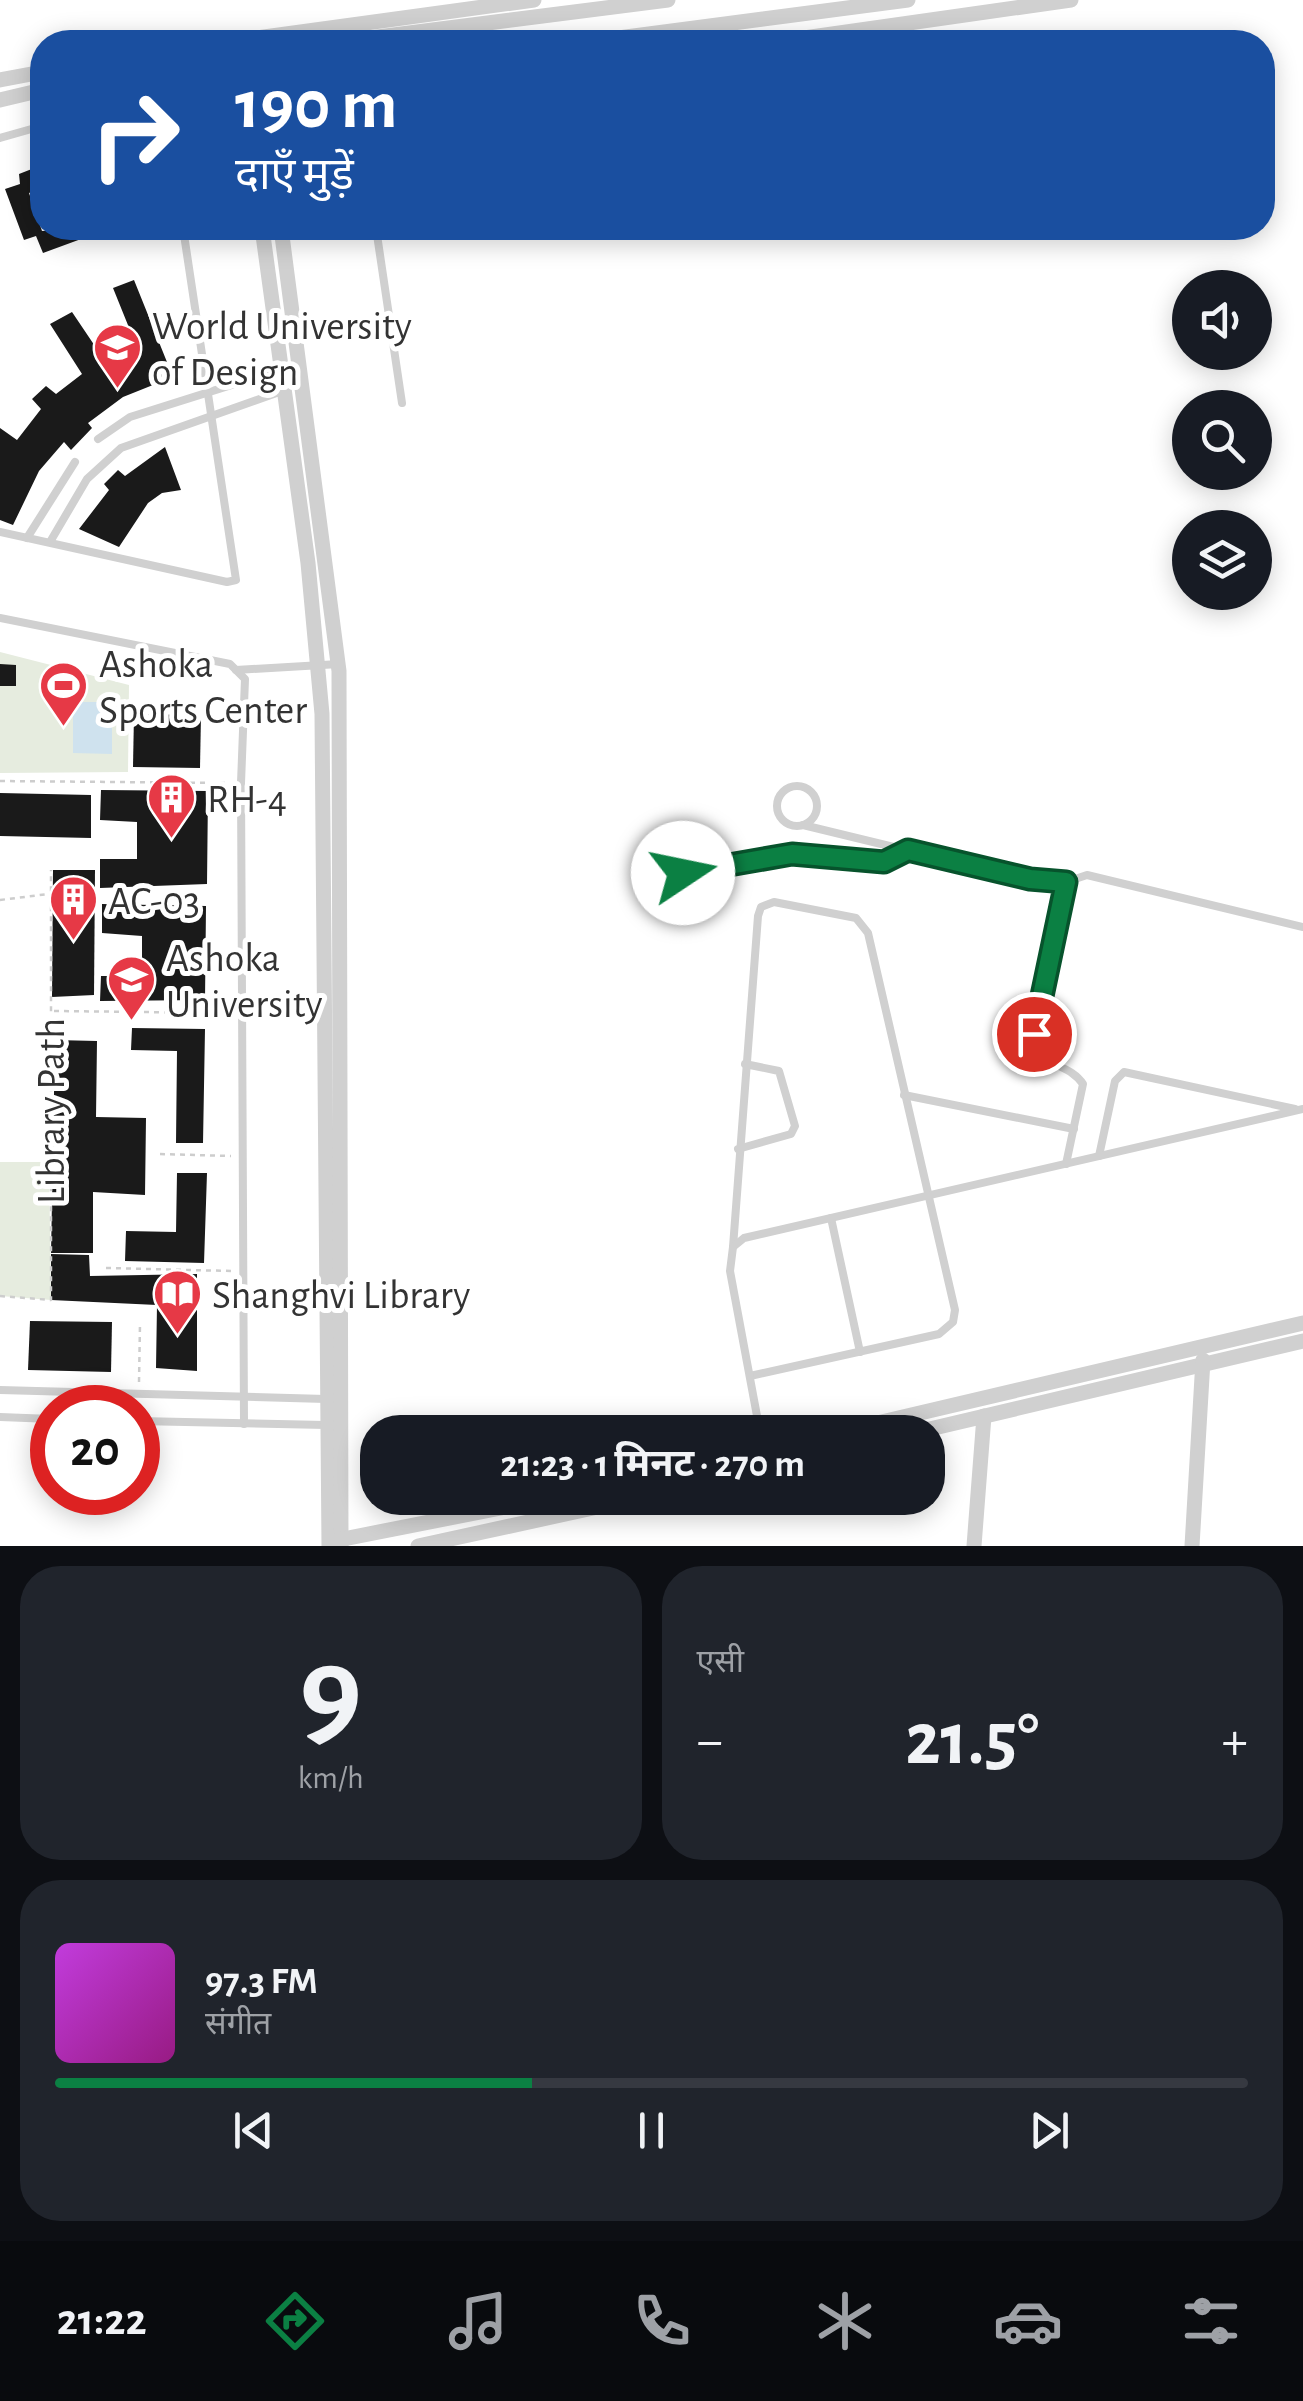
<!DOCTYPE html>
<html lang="hi">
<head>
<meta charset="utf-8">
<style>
  :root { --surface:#171b24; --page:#20242c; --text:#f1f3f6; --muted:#9ea1a6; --line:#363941; --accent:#0b8043 }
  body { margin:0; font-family:"Alegreya Sans","Noto Sans Devanagari",sans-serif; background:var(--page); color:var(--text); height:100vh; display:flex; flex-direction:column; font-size:38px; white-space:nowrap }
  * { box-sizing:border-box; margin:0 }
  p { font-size:32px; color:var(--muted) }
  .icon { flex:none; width:55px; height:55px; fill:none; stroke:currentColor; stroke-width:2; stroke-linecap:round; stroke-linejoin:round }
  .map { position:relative; height:1546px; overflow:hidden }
  .side { display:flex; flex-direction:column; gap:20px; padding:20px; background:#0d0f14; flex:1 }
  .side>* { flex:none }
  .hud { position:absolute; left:30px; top:30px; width:1245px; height:210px; border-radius:40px; box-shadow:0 5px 25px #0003; background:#1a4fa0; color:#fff; overflow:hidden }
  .controls { position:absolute; left:1172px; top:270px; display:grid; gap:20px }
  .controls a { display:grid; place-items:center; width:100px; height:100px; border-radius:50%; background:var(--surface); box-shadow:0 5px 25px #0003; font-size:50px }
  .speed { position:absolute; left:30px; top:1385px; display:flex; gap:20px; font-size:50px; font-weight:700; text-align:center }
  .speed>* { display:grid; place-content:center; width:130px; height:130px; border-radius:50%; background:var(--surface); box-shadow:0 5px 25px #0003; line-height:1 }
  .speed .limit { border:15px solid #d22; background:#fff; color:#111 }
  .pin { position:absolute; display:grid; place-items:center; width:85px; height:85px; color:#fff; margin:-42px; border:5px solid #fff; border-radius:50%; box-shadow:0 2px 10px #0007 }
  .me { position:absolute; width:110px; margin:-55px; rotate:79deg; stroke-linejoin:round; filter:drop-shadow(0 0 8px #0008) }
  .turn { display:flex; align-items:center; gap:35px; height:210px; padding:0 40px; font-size:45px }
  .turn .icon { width:130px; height:130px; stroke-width:2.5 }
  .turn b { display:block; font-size:70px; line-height:85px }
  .big { font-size:75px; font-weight:700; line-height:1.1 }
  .side .widget { flex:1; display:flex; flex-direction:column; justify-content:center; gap:15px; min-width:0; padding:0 35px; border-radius:40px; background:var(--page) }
  .side .dial { align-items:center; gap:0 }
  .dial b { font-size:130px; line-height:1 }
  .song { display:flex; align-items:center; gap:30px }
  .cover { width:120px; height:120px; border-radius:15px; background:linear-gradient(135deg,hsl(290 70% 55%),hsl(310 70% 35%)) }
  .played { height:10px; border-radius:5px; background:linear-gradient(90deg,var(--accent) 40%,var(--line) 40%) }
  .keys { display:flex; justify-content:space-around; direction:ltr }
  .heat { display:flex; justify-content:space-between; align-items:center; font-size:55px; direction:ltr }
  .side .tiles { flex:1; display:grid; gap:20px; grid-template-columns:1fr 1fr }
  .widget:last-child { grid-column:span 2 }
  .trip { position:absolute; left:360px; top:1415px; width:585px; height:100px; border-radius:40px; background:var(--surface); box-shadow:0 5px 25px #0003; font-weight:700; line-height:100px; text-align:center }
  .menu { display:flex; height:160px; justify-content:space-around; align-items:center; background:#090b0e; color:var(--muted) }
  .menu .icon { width:70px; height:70px }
  .menu .active { color:var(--accent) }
  .menu b { font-size:45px; color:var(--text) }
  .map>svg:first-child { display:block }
</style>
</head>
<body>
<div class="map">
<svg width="1303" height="1546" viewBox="0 0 1303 1546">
  <rect width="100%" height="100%" fill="#fff"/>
  <g fill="#e6ecdf">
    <path d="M 0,652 L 129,685 L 128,772 L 0,773 Z"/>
    <path d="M 0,1162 L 49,1162 L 51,1300 L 0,1296 Z"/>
  </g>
  <path fill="#cfe2ee" d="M 73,702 L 112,702 L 112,754 L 73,753 Z"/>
  <g fill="#1a1a1a">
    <path d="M 42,165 L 42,188 L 29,193 L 42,231 L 111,228 L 43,253 L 36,236 L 24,240 L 5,189 L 20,184 L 19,174 Z"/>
    <path d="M 134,280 L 173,377 L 123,397 L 88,423 L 92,428 L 71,450 L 64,442 L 39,471 L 13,525 L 0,520 L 0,428 L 17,440 L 41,409 L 32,399 L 46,386 L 56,394 L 82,374 L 50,324 L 72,312 L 105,361 L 136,345 L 113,288 Z"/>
    <path d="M 165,447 L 181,490 L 162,493 L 148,503 L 119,547 L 79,529 L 109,490 L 104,484 L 118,470 L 125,476 Z"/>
    <path d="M 0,664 L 16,665 L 16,686 L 0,686 Z"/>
    <path d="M 134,714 L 201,715 L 200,768 L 133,767 Z"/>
    <path d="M 101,790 L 208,791 L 207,884 L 100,888 L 100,859 L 137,859 L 137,822 L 100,820 Z"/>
    <path d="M 0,793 L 91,795 L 91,838 L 0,836 Z"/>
    <path d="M 53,870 L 95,870 L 94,995 L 52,997 Z"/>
    <path d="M 102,904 L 206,906 L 205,1000 L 100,1001 L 101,976 L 142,976 L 142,936 L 102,933 Z"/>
    <path d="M 132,1028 L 205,1029 L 203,1143 L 176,1143 L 177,1051 L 131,1050 Z"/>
    <path d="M 55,1040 L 97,1041 L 96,1117 L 146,1118 L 145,1195 L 93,1192 L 93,1253 L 51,1253 Z"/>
    <path d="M 177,1173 L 207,1173 L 204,1263 L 125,1261 L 126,1231 L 176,1232 Z"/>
    <path d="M 51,1254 L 89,1255 L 90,1276 L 197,1274 L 197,1371 L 156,1368 L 157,1305 L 51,1300 Z"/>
    <path d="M 30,1321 L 112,1322 L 111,1372 L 28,1370 Z"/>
  </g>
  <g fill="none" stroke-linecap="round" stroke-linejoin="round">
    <g stroke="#cdcdcd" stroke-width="2.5" stroke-dasharray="5 5" stroke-linecap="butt">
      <path d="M 0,781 L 229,783"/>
      <path d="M 0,900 L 48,894"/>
      <path d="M 54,1011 L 231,1013"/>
      <path d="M 160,1154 L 231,1156"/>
      <path d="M 106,1268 L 232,1271"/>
      <path d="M 0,1296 L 51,1300 L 51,870"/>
      <path d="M 139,1382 L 140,1324"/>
    </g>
    <g stroke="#d0d0d0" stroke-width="8">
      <path d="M 0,138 L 42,126"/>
      <path d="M 376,228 L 402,403"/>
      <path d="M 98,439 L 130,417 L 282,369"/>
      <path d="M 0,532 L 227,582 L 236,580 L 183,228"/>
      <path d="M 27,538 L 75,462"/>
      <path d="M 50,542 L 87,479 L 121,448 L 285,390"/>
      <path d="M 0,618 L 230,664 L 245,679 L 241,783 L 244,1424"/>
      <path d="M 236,670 L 339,664"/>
      <circle cx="797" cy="806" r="20"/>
      <path d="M 803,825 L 1009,875 L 1066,882"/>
      <path d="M 649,879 C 706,868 768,849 826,853 C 857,856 881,868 909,850"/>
      <path d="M 904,1095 L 1074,1129"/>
      <path d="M 738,1149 L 791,1134 L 795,1126 L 779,1071 L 745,1064"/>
      <path d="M 1099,1156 L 1115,1081 L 1124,1072 L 1295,1109"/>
      <path d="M 1066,1164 L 1083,1084 C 1070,1064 1043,1067 1034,1043 L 1061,891 L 1066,882 L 1087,875 L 1303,927"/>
      <path d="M 831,1218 L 860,1352"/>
      <path d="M 733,1247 L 758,916 L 761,907 L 774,902 L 856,918 L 868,933 L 955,1310 L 953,1322 L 939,1334 L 750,1376"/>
      <path d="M 0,1390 L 326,1399"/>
      <path d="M 0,1417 L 52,1419"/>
      <path d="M 138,1421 L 326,1425"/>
      <path d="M 760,1432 L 730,1271 L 733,1247 L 744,1238 L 1303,1109"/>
    </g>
    <g stroke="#d0d0d0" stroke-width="15">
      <path d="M 228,42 L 534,0"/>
      <path d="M 339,42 L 668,0"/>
      <path d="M 588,42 L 908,0"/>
      <path d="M 776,42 L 1071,0"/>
      <path d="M 0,80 L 42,72"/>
      <path d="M 0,100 L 42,90"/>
      <path d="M 262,228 L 308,563 L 322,714 L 329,1546"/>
      <path d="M 281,228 L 339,671 L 341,1546"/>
      <path d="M 839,1432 L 1303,1323"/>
      <path d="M 917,1432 L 1303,1341"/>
      <path d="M 333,1541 L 551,1498"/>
      <path d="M 418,1546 L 639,1498"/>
      <path d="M 974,1546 L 984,1416"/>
      <path d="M 1192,1546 L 1203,1360"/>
    </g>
  </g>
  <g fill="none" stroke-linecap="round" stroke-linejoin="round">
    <defs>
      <path id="route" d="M 683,873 L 792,854 L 884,862 L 908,850 L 1030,879 L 1066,882 L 1034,1034"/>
    </defs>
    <use href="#route" stroke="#07532c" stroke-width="25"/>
    <use href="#route" stroke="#0b8043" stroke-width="18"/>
  </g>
  <defs>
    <symbol id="university-pin" viewBox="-11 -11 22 30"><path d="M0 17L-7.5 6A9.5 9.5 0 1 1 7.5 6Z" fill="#e63946" stroke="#fff"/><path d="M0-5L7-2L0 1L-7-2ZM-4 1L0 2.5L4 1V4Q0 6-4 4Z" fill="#fff"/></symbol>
    <symbol id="stadium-pin" viewBox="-11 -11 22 30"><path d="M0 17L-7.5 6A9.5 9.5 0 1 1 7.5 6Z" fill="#e63946" stroke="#fff"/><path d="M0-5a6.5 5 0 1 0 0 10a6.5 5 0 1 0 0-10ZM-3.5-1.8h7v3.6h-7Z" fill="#fff"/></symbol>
    <symbol id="building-pin" viewBox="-11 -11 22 30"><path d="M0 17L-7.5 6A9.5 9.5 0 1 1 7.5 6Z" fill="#e63946" stroke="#fff"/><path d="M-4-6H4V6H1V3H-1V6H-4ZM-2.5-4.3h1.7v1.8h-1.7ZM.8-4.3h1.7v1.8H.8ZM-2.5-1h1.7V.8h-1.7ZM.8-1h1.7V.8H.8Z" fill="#fff"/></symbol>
    <symbol id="library-pin" viewBox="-11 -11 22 30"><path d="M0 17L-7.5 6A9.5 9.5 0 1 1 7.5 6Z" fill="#e63946" stroke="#fff"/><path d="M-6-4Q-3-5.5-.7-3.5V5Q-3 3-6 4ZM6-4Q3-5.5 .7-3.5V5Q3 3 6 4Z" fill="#fff"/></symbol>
  </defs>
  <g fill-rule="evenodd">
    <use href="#university-pin" x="90" y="320" width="55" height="75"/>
    <use href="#stadium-pin" x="36" y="658" width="55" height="75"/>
    <use href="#building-pin" x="144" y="770" width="55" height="75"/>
    <use href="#building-pin" x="46" y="872" width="55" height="75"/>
    <use href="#university-pin" x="104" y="952" width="55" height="75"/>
    <use href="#library-pin" x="150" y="1266" width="55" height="75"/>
  </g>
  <g text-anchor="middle" stroke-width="10" stroke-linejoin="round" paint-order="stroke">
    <g font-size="40" fill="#333" stroke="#fff" text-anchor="start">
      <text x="152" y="339">World University<tspan x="152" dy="46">of Design</tspan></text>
      <text x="99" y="677">Ashoka<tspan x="99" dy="46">Sports Center</tspan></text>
      <text x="207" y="812">RH-4</text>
      <text x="108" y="914">AC-03</text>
      <text x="166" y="971">Ashoka<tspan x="166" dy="46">University</tspan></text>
      <text x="212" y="1308">Shanghvi Library</text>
    </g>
    <g font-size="40" fill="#333" stroke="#fff">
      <text transform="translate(50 1111) rotate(-90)" y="14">Library Path</text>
    </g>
  </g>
</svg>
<div class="controls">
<a><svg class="icon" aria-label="sound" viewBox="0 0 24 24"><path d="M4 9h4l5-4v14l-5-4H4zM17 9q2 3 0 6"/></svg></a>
<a><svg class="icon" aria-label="search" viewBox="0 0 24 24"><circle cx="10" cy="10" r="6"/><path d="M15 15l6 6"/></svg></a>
<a><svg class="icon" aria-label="layers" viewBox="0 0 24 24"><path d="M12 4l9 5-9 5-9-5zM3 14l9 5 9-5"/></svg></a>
</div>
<div class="speed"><div class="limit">20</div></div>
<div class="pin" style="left:1034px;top:1034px;background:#d93025"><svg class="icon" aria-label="arrive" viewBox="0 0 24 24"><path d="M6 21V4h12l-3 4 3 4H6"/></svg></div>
<svg class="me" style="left:683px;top:873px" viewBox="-20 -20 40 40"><circle r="19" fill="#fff"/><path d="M0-13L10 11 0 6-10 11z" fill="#0b8043"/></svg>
<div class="trip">21:23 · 1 मिनट · 270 m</div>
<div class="hud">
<div class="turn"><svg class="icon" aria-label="right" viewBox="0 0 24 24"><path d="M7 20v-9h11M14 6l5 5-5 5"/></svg><div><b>190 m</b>दाएँ मुड़ें</div></div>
</div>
</div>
<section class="side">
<div class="tiles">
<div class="widget dial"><b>9</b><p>km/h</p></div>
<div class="widget"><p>एसी</p>
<div class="heat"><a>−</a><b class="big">21.5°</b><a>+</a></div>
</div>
<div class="widget">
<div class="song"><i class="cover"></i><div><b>97.3 FM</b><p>संगीत</p></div></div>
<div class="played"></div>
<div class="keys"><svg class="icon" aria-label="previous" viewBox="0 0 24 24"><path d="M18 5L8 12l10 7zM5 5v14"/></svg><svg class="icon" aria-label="pause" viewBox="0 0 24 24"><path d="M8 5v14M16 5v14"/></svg><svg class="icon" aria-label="next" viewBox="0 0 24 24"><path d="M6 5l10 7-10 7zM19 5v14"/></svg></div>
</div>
</div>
</section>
<nav class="menu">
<b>21:22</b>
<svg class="icon active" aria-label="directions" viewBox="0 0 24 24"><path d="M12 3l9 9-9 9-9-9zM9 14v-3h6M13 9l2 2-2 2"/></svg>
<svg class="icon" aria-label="music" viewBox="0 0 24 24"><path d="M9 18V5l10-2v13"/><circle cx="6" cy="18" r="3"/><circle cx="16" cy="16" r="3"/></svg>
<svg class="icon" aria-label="phone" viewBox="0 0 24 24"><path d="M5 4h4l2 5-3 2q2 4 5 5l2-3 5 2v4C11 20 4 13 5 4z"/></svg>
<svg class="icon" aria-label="climate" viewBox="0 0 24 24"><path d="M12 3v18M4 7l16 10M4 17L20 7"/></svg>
<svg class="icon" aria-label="car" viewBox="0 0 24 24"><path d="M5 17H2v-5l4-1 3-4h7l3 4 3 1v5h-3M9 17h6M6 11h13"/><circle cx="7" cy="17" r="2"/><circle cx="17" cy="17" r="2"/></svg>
<svg class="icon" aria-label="filters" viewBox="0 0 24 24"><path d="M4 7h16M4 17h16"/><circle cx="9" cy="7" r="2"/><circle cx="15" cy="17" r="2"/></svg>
</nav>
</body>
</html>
